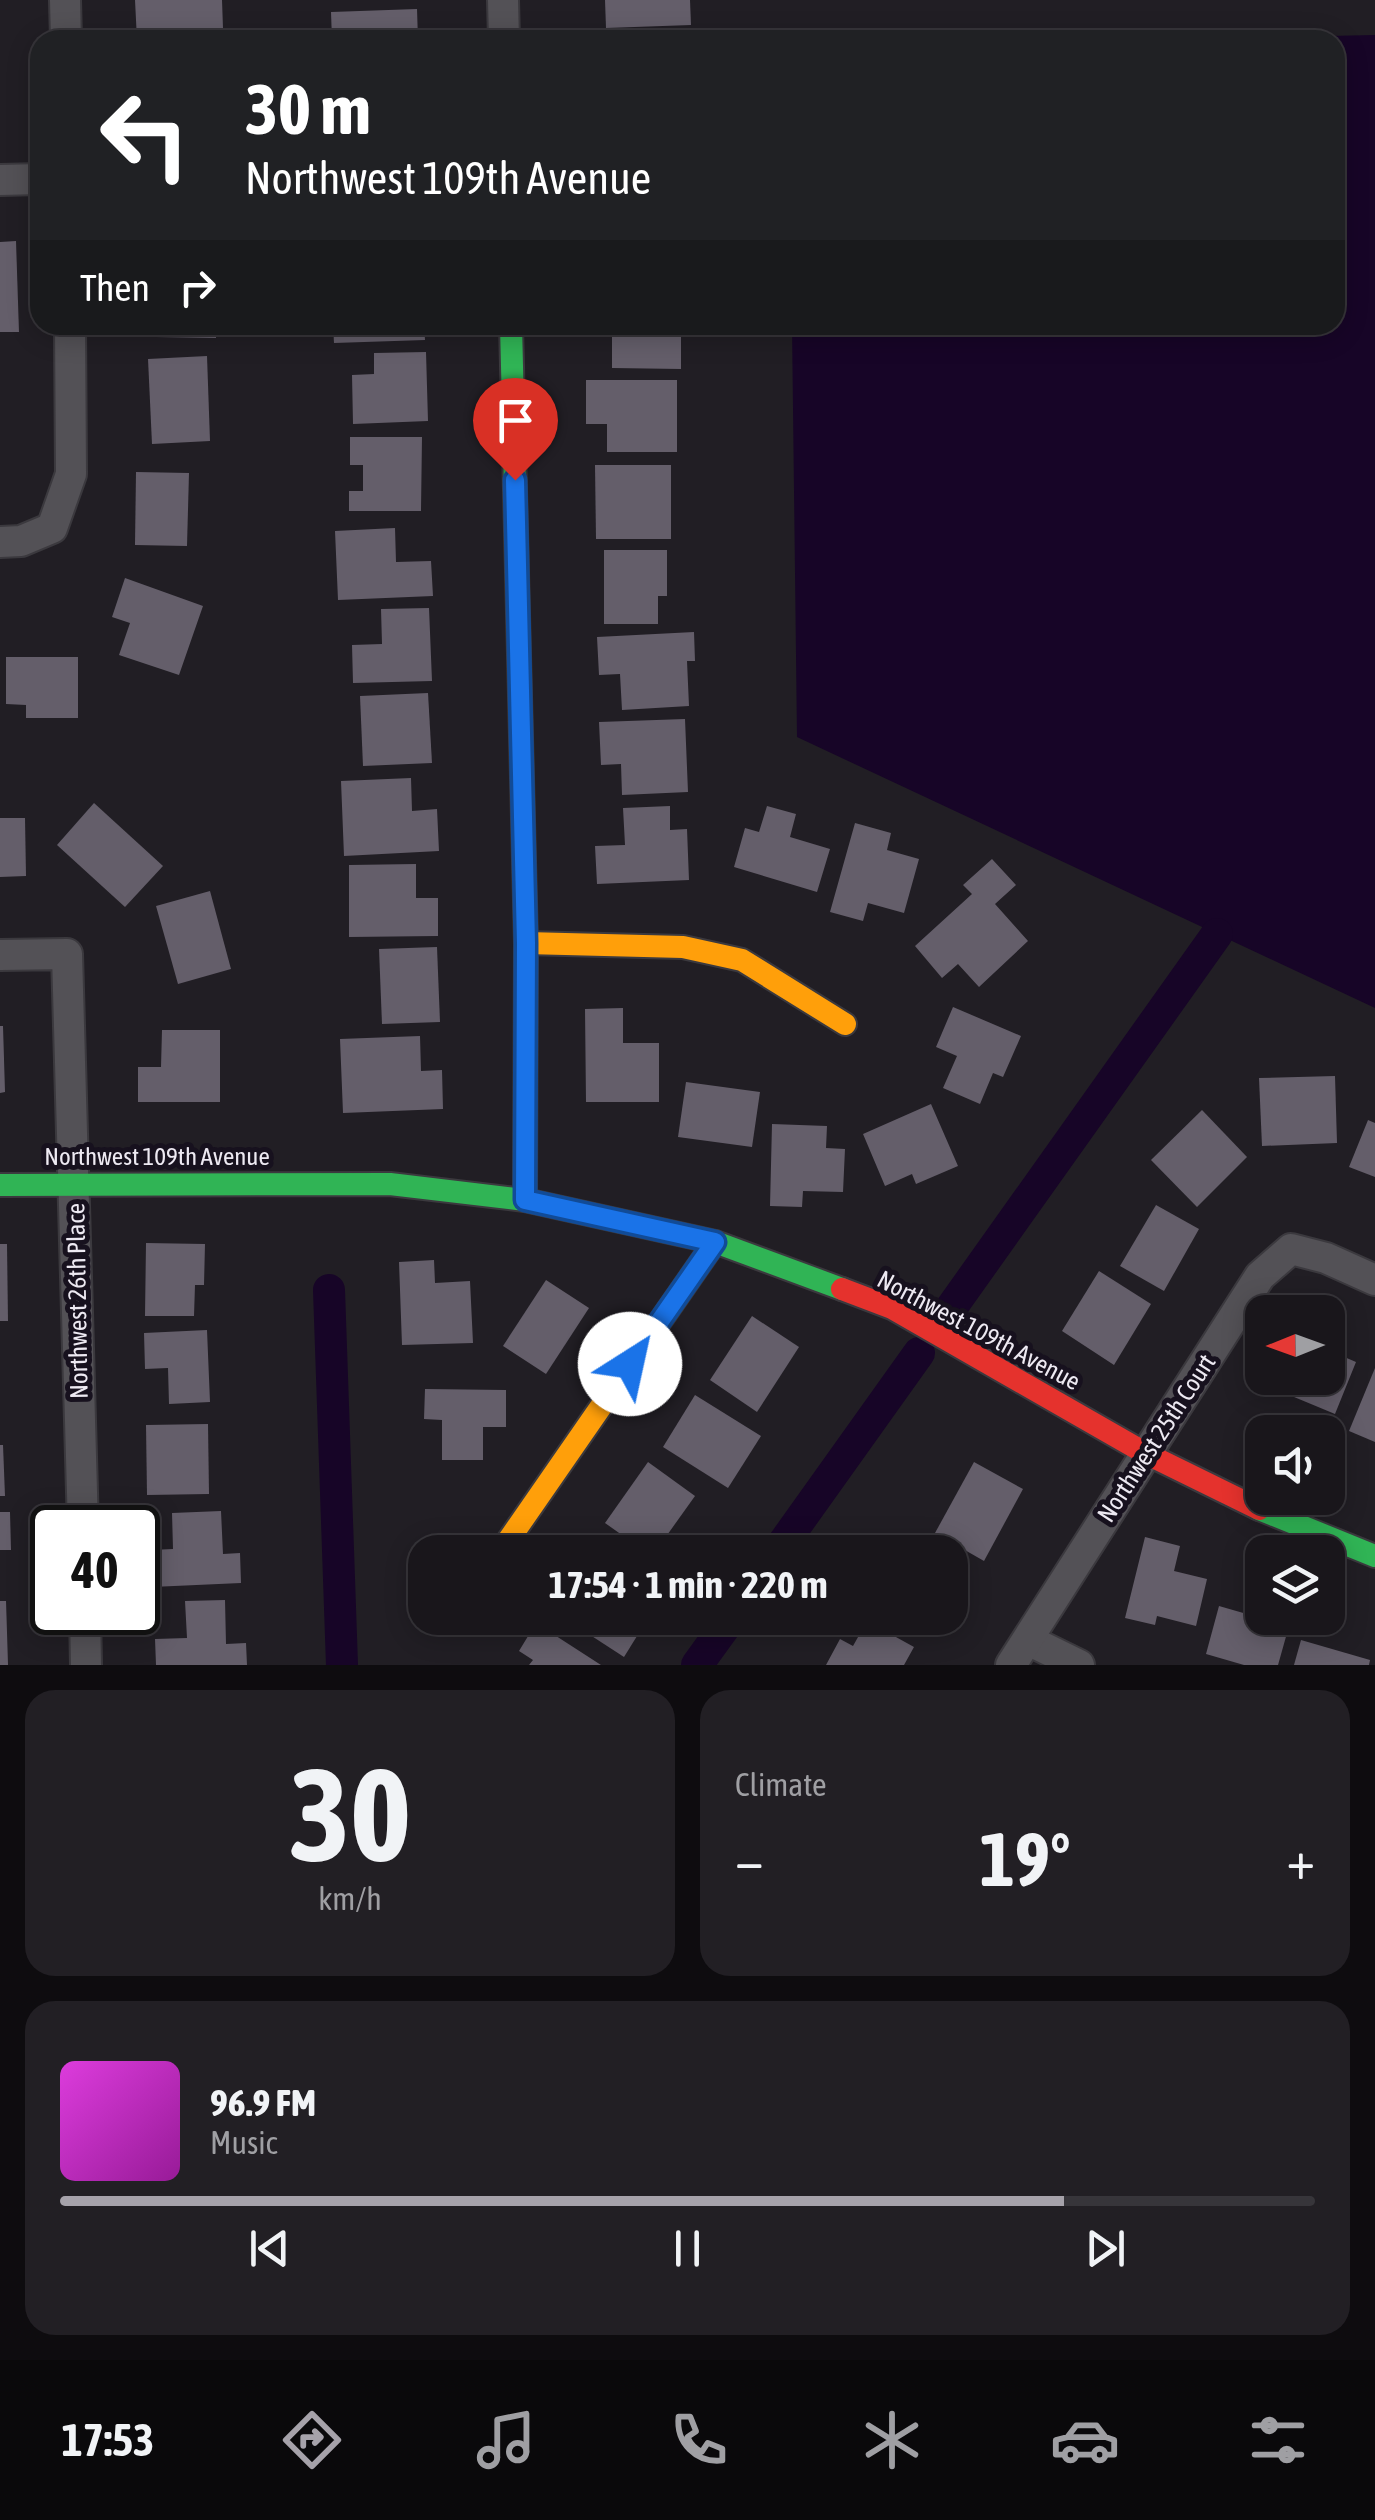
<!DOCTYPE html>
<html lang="en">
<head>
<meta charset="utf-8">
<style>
  :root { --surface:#19161b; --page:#221f24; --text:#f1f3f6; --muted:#9f9fa3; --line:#37353a; --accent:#a6a2aa }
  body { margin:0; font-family:"Asap Condensed",sans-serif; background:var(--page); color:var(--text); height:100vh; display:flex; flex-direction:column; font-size:38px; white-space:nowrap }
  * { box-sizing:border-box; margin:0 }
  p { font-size:32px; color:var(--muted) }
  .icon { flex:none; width:55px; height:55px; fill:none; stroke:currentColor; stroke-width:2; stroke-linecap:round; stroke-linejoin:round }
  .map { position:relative; height:1665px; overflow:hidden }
  .details { display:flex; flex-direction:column; gap:25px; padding:25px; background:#0e0c0f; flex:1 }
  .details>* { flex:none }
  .guide { position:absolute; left:30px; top:30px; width:1315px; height:305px; border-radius:30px; box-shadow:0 5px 25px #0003,0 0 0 2px var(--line); background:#202124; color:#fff; overflow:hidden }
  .needle { width:65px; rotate:269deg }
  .tools { position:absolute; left:1245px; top:1295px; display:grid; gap:20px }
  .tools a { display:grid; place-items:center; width:100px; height:100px; border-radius:20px; background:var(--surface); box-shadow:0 5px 25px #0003,0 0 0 2px var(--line); font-size:50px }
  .speed { position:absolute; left:30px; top:1505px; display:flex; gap:20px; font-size:50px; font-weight:700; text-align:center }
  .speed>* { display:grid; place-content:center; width:130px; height:130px; border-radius:50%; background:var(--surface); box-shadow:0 5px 25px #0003,0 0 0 2px var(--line); line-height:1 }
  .speed .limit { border:5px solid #111; border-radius:15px; background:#fff; color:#111 }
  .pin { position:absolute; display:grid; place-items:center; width:85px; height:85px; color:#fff; margin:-102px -42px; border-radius:50% 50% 50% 0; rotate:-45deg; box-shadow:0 0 10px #0007 }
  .pin .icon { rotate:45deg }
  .me { position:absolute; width:110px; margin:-55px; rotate:35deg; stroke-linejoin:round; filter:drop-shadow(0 0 8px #0008) }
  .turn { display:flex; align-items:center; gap:35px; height:210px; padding:0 50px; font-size:45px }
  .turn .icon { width:130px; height:130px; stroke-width:2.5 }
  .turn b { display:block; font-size:70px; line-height:85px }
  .then { display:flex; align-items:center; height:95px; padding:0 50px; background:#0003; gap:20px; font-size:38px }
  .big { font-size:75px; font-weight:700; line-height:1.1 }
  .details .widget { flex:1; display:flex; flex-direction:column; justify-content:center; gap:15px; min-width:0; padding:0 35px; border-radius:30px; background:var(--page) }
  .details .dial { align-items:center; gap:0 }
  .dial b { font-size:130px; line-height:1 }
  .song { display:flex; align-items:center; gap:30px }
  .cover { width:120px; height:120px; border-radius:15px; background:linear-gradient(135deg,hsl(300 70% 55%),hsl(300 70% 35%)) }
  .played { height:10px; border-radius:5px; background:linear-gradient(90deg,var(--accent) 80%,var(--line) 80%) }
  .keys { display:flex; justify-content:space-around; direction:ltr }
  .heat { display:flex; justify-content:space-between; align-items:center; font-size:55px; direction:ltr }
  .details .tiles { flex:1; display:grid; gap:25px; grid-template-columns:1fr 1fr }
  .widget:last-child { grid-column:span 2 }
  .trip { position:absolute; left:408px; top:1535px; width:560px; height:100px; border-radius:30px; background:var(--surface); box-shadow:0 5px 25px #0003,0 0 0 2px var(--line); font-weight:700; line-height:100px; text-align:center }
  .dock { display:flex; height:160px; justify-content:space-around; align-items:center; background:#0a090b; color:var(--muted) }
  .dock .icon { width:70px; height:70px }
  .dock .current { color:var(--accent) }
  .dock b { font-size:45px; color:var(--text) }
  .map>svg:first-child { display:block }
</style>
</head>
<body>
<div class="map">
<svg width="1375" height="1665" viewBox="0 0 1375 1665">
  <rect width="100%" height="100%" fill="#211e24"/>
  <path fill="#170527" d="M 1375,35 L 1375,1008 L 797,737 L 792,325 L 1335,325 L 1335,40 L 1147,40 Z"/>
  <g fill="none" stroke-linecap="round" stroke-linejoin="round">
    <g stroke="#170527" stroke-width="32">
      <path d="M 329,1290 L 342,1665"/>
      <path d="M 949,1311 L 1217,934"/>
      <path d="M 777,1552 L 919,1353"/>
      <path d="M 697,1665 L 731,1618"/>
    </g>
  </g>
  <g fill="#645e6a">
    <path d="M 135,0 L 222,0 L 223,28 L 195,30 L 195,40 L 137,40 Z"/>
    <path d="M 605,0 L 690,0 L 691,25 L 606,28 Z"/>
    <path d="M 417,9 L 418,40 L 332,40 L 331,12 Z"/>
    <path d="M 675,36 L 675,40 L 648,40 L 647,37 Z"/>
    <path d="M 16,241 L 19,332 L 0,332 L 0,242 Z"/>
    <path d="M 156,325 L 216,325 L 216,338 L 156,337 Z"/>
    <path d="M 333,325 L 424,325 L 425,340 L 334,343 Z"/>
    <path d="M 591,325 L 681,325 L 681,369 L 612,368 L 612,337 L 591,337 Z"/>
    <path d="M 426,352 L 428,421 L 353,424 L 352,375 L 374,374 L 374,353 Z"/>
    <path d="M 207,356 L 210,441 L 152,444 L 148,359 Z"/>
    <path d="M 586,380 L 677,380 L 677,452 L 607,452 L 607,424 L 586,424 Z"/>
    <path d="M 350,437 L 422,437 L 421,511 L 349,511 L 349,491 L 363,491 L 363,465 L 350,465 Z"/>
    <path d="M 595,465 L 671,465 L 671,539 L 596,539 Z"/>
    <path d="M 136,472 L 189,473 L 187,546 L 135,545 Z"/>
    <path d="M 395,528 L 396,562 L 431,561 L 433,596 L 338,600 L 335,531 Z"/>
    <path d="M 604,550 L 667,550 L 667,596 L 658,596 L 658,624 L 604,624 Z"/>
    <path d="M 125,578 L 203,606 L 179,675 L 119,655 L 130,623 L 112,617 Z"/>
    <path d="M 429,608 L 432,681 L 353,683 L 352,645 L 382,644 L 381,609 Z"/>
    <path d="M 694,632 L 695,661 L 687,661 L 689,706 L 622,710 L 620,674 L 599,675 L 597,637 Z"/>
    <path d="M 6,657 L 78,657 L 78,718 L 26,718 L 26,705 L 6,704 Z"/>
    <path d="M 428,693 L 432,763 L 363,766 L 360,696 Z"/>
    <path d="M 685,719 L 688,792 L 622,795 L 621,764 L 601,765 L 599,722 Z"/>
    <path d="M 411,778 L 412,811 L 437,809 L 439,851 L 344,856 L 341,781 Z"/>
    <path d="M 94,803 L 163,866 L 125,907 L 57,845 Z"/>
    <path d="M 670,806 L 670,830 L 687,829 L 689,880 L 597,884 L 595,846 L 625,845 L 623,808 Z"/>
    <path d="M 767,806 L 796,814 L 790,837 L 830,849 L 817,892 L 734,867 L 745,828 L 759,832 Z"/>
    <path d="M 0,818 L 25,818 L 26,876 L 0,877 Z"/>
    <path d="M 855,823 L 891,833 L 887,850 L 919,859 L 904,913 L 868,903 L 863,921 L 830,912 Z"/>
    <path d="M 992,859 L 1016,885 L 995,904 L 1028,941 L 979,987 L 958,964 L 942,978 L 915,946 L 972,894 L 963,885 Z"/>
    <path d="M 416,864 L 416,898 L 438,898 L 438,936 L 349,937 L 349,865 Z"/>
    <path d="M 210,891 L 231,969 L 178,984 L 156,906 Z"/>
    <path d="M 437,947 L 440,1022 L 382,1024 L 379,949 Z"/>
    <path d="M 953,1007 L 1021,1036 L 1003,1077 L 993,1073 L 980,1104 L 943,1088 L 957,1056 L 936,1047 Z"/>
    <path d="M 623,1008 L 623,1043 L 659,1043 L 659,1102 L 586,1102 L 585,1009 Z"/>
    <path d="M 0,1026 L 3,1026 L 5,1092 L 0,1093 Z"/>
    <path d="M 162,1030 L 220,1030 L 220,1102 L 138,1102 L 138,1067 L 161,1067 Z"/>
    <path d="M 420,1036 L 421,1071 L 442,1070 L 443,1109 L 343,1113 L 340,1039 Z"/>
    <path d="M 1335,1076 L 1337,1143 L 1262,1146 L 1259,1078 Z"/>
    <path d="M 686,1082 L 760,1092 L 752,1147 L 678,1137 Z"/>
    <path d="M 931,1104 L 958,1166 L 916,1184 L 912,1174 L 885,1186 L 863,1134 Z"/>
    <path d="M 1202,1110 L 1247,1157 L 1197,1207 L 1151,1160 Z"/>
    <path d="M 1368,1120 L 1375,1123 L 1375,1177 L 1349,1167 Z"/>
    <path d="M 772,1124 L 827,1126 L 826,1148 L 845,1149 L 843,1192 L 803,1191 L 802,1207 L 770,1206 Z"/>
    <path d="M 1156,1205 L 1199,1229 L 1164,1291 L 1120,1266 Z"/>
    <path d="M 146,1243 L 205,1244 L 204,1285 L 195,1285 L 194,1316 L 145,1316 Z"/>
    <path d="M 0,1244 L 7,1244 L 8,1321 L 0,1321 Z"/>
    <path d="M 434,1260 L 435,1283 L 470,1281 L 473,1343 L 402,1345 L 399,1262 Z"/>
    <path d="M 1099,1271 L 1151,1304 L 1114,1365 L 1062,1331 Z"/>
    <path d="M 546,1280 L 589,1308 L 546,1374 L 503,1346 Z"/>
    <path d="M 752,1316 L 799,1347 L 757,1412 L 710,1380 Z"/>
    <path d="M 207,1330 L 210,1402 L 169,1404 L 168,1368 L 145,1369 L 144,1333 Z"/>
    <path d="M 1328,1350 L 1356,1362 L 1335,1414 L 1265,1385 L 1268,1378 L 1328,1378 Z"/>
    <path d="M 1375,1368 L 1375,1442 L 1349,1431 Z"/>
    <path d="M 425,1389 L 506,1390 L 506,1427 L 483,1427 L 483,1460 L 442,1460 L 442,1420 L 424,1419 Z"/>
    <path d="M 695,1395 L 761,1436 L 728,1488 L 663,1447 Z"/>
    <path d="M 208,1424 L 209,1494 L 147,1495 L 146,1425 Z"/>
    <path d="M 0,1445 L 3,1445 L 5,1496 L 0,1496 Z"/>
    <path d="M 648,1462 L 695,1496 L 655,1552 L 646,1552 L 605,1523 Z"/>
    <path d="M 974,1462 L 1023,1489 L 984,1561 L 935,1533 Z"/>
    <path d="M 221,1511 L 223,1554 L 240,1553 L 241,1583 L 152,1587 L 151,1550 L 173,1549 L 172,1513 Z"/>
    <path d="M 0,1512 L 10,1512 L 11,1550 L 0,1550 Z"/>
    <path d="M 1145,1537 L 1180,1546 L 1174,1571 L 1207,1579 L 1196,1626 L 1157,1616 L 1155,1625 L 1125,1618 Z"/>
    <path d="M 595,1543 L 610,1552 L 588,1552 Z"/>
    <path d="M 950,1564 L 967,1574 L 950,1601 Z"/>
    <path d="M 225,1600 L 226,1644 L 246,1643 L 247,1665 L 156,1665 L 155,1639 L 187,1638 L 185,1601 Z"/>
    <path d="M 0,1601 L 6,1601 L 8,1665 L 0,1665 Z"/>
    <path d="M 1219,1606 L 1289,1626 L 1278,1665 L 1244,1665 L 1206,1654 Z"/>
    <path d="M 564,1618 L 643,1618 L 647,1620 L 624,1657 Z"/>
    <path d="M 897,1618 L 940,1618 L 928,1636 Z"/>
    <path d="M 867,1621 L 914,1647 L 904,1665 L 826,1665 L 840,1639 L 853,1646 Z"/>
    <path d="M 536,1623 L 601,1665 L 529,1665 L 533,1660 L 519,1651 Z"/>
    <path d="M 1301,1640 L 1370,1660 L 1369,1665 L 1294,1665 Z"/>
  </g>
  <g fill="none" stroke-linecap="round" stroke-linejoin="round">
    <defs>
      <g id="street">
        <path d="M 65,0 L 66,40"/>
        <path d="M 503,0 L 504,40"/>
        <path d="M 0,180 L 40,179"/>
        <path d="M 0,542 L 21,541 L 52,528 L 71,474 L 70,325"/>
        <path d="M 0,955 L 67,954 L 83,1528"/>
        <path d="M 85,1612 L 86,1665"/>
        <path d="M 1028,1640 L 1079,1665"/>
        <path d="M 1011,1665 L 1260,1276 L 1291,1249 L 1326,1258 L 1375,1280"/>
      </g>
      <g id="fast">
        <path d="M 511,325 L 526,943 L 525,1200"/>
        <path d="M 0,1185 L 390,1184 L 525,1200 L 715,1242 L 842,1289"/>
        <path d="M 1259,1509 L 1375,1556"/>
      </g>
      <g id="slow">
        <path d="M 526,943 L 683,947 L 742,960 L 845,1024"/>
        <path d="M 493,1552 L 503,1548 L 715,1242"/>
      </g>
      <path id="jam" d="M 842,1289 L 892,1308 L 1145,1453 L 1259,1509"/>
    </defs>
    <use href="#street" stroke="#3b393e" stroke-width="34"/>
    <use href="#fast" stroke="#3b393e" stroke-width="26"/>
    <use href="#slow" stroke="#3b393e" stroke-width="26"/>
    <use href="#jam" stroke="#3b393e" stroke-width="26"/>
    <use href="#street" stroke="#535156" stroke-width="30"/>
    <use href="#fast" stroke="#30b455" stroke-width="22"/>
    <use href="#slow" stroke="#ff9f0a" stroke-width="22"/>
    <use href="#jam" stroke="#e5322d" stroke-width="22"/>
  </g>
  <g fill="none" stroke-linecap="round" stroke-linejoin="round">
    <defs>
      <path id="route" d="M 515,480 L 526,943 L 525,1200 L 715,1242 L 630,1364"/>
    </defs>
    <use href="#route" stroke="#114b97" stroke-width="25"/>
    <use href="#route" stroke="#1a73e8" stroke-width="18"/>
  </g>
  <g text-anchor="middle" stroke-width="10" stroke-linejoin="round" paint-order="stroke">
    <g font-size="25" fill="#ede9f2" stroke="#17111e">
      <text x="157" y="1165">Northwest 109th Avenue</text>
      <text transform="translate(77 1301) rotate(-91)" y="9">Northwest 26th Place</text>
      <text transform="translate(979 1330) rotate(28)" y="9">Northwest 109th Avenue</text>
      <text transform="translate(1156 1438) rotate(-57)" y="9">Northwest 25th Court</text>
    </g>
  </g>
</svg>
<div class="tools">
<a><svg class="needle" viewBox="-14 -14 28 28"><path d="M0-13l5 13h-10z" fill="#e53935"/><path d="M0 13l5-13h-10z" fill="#9f9fa3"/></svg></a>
<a><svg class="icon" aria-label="sound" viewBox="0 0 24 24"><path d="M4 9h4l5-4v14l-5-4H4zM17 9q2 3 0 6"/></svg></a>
<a><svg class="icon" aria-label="layers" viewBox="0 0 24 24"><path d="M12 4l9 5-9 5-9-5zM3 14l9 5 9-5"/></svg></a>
</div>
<div class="speed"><div class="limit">40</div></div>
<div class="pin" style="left:515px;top:480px;background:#d93025"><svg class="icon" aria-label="arrive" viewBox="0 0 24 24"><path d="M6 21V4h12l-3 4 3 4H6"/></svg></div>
<svg class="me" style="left:630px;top:1364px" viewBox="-20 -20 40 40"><circle r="19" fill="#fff"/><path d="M0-13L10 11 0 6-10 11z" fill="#1a73e8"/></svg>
<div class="trip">17:54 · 1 min · 220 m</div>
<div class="guide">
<div class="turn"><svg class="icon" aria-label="left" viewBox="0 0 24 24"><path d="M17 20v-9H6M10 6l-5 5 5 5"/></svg><div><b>30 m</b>Northwest 109th Avenue</div></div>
<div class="then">Then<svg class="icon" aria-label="right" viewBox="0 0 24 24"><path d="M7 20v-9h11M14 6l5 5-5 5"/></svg></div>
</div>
</div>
<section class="details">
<div class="tiles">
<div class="widget dial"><b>30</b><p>km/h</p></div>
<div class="widget"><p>Climate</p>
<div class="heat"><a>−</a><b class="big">19°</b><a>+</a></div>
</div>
<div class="widget">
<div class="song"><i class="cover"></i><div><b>96.9 FM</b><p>Music</p></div></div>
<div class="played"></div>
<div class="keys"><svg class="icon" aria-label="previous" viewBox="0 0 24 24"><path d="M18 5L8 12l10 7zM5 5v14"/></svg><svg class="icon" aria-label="pause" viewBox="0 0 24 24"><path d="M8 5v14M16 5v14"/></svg><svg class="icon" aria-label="next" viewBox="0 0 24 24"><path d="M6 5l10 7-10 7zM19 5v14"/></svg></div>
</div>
</div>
</section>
<nav class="dock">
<b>17:53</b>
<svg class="icon current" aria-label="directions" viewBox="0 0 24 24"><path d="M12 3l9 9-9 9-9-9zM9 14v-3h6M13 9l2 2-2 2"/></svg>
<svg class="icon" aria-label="music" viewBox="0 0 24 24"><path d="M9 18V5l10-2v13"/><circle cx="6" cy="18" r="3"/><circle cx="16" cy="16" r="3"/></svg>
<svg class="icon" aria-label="phone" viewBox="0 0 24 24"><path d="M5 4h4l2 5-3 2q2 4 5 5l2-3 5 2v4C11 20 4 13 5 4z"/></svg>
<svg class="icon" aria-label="climate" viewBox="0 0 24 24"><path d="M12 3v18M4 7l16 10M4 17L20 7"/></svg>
<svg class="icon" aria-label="car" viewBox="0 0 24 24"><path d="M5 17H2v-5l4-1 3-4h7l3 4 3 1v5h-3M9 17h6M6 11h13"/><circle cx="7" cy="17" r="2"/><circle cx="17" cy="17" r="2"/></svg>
<svg class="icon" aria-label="filters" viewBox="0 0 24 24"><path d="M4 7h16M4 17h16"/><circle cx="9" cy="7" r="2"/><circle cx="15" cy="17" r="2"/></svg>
</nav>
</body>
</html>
